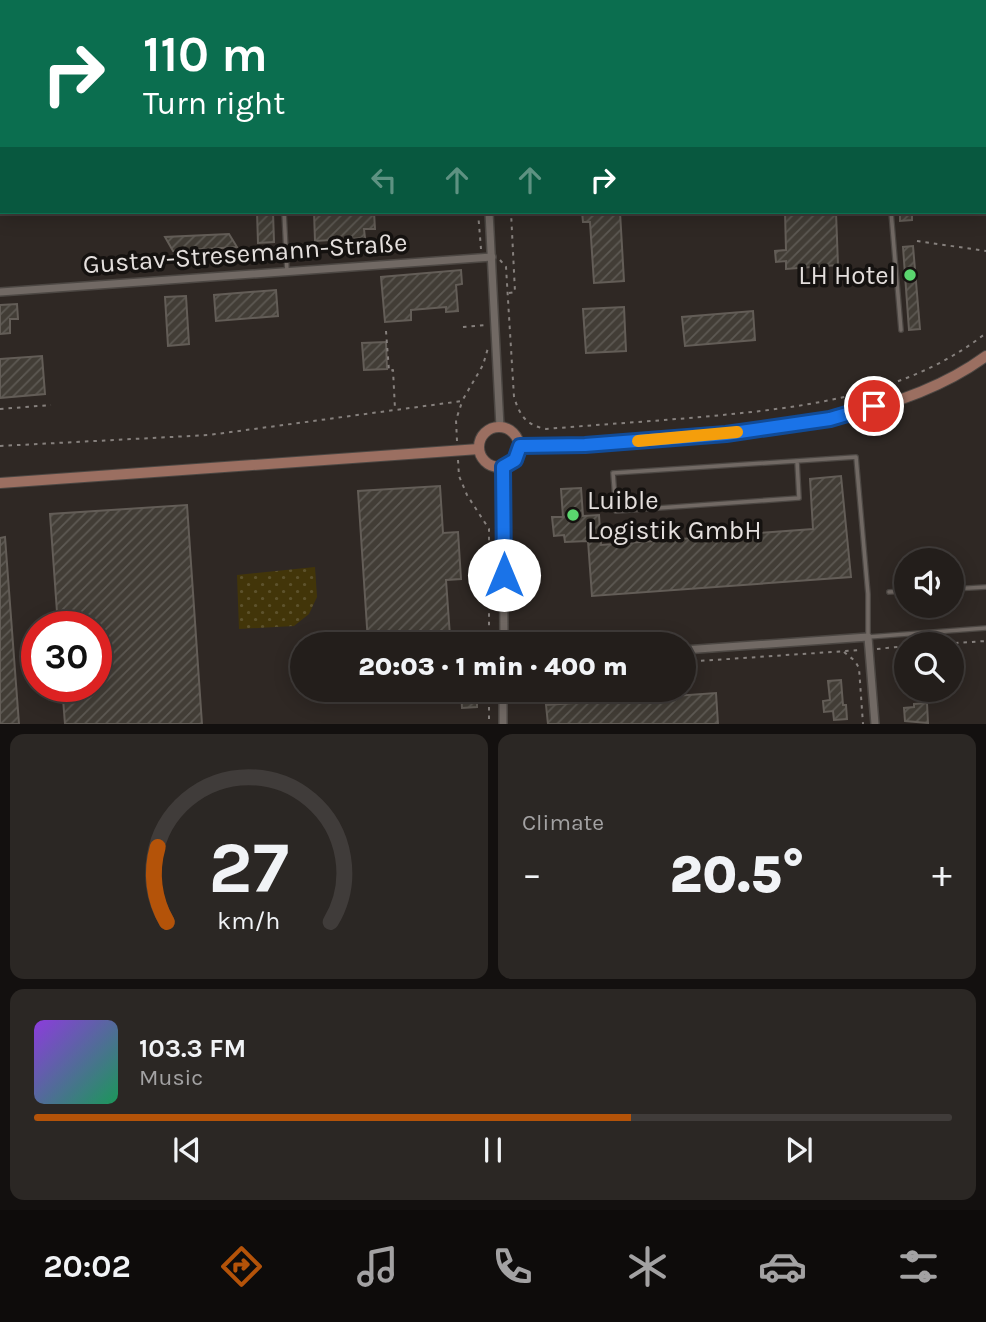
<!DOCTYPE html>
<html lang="en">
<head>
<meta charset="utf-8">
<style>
  :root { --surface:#231e1b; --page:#2b2724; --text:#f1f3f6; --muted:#a3a2a3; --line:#403c3a; --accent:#b45309 }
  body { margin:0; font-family:Karla,sans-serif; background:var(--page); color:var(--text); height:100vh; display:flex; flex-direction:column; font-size:26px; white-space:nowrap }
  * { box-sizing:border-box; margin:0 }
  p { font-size:23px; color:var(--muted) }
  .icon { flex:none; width:38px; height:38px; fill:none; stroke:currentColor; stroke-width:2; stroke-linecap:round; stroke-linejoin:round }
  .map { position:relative; height:724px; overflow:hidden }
  .sheet { display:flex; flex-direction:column; gap:10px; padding:10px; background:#13100f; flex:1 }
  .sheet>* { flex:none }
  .top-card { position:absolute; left:0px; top:0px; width:987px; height:214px; box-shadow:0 4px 18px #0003,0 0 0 2px var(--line); background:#0b6e4f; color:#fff; overflow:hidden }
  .controls { position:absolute; left:894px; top:548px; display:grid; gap:14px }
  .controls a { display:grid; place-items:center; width:70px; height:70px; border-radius:50%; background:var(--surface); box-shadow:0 4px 18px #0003,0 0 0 2px var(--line); font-size:35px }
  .speed { position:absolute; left:21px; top:611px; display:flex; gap:14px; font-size:35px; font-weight:700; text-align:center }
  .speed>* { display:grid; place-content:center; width:91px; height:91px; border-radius:50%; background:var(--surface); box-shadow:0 4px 18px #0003,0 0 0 2px var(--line); line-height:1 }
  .speed .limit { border:10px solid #d22; background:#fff; color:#111 }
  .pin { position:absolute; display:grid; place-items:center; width:60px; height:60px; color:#fff; margin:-30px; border:4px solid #fff; border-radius:50%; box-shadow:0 2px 7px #0007 }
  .me { position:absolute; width:77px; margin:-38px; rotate:0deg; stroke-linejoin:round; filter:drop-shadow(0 0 5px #0008) }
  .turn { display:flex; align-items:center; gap:24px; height:147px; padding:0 28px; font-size:32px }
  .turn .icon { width:91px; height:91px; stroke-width:2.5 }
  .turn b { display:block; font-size:49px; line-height:60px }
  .lanes { display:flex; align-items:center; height:66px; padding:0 28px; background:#0003; justify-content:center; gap:35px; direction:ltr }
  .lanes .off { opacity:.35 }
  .big { font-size:52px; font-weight:800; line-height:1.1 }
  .sheet .tile { flex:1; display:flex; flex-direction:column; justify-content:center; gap:10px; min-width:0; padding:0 24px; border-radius:14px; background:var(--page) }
  .sheet .dial { align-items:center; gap:0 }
  .dial svg { height:182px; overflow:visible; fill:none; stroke:var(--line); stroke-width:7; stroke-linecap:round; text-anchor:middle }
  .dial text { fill:var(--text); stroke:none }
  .song { display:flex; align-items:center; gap:21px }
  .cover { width:84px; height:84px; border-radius:10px; background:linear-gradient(135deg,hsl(270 70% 55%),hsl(150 70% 35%)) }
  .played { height:7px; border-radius:4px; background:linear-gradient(90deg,var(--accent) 65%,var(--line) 65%) }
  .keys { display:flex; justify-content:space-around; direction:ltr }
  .heat { display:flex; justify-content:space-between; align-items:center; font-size:38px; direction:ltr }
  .sheet .tiles { flex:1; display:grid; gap:10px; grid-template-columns:1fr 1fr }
  .tile:last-child { grid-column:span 2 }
  .trip { position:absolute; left:290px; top:632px; width:406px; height:70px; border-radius:35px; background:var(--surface); box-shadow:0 4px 18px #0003,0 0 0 2px var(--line); font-weight:800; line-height:70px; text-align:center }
  .tabs { display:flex; height:112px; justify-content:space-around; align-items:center; background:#0e0c0b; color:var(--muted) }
  .tabs .icon { width:49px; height:49px }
  .tabs .selected { color:var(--accent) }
  .tabs b { font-size:32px; color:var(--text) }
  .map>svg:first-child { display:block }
</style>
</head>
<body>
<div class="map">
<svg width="986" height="724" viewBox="0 0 986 724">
  <defs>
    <pattern id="grass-dots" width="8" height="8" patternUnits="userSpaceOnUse" patternTransform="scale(1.75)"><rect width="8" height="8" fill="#423509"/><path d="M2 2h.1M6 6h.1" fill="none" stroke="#5d522c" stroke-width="1.8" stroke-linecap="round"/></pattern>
    <pattern id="building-hatch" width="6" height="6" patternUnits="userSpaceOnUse" patternTransform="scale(1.75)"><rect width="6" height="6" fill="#423d36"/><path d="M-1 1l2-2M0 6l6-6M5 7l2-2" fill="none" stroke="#5d5953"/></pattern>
  </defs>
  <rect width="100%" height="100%" fill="#2f2824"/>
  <path fill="url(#grass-dots)" d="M 315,567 L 317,597 L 309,614 L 294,626 L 239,629 L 237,575 Z"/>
  <g fill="url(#building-hatch)" stroke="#635d57" stroke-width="2">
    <path d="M 257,212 L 273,212 L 274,242 L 258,243 Z"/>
    <path d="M 314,212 L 374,212 L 375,229 L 364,229 L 365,238 L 315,241 Z"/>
    <path d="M 582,212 L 620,212 L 624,281 L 594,283 L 590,222 L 583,222 Z"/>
    <path d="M 785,212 L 836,212 L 838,265 L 786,269 L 786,261 L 776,262 L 775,251 L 786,250 Z"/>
    <path d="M 900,212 L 912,212 L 912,220 L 900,221 Z"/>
    <path d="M 229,234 L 237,247 L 173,251 L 165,237 Z"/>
    <path d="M 913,246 L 920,329 L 909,330 L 903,247 Z"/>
    <path d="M 461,270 L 462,284 L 456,285 L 458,311 L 446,312 L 446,307 L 411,310 L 411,320 L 385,322 L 381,277 Z"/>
    <path d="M 276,290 L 278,316 L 216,321 L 214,295 Z"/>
    <path d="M 186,296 L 189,344 L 168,346 L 165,297 Z"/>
    <path d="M 17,304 L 18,319 L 10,319 L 10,333 L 0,334 L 0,305 Z"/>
    <path d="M 624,307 L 626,351 L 586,353 L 583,309 Z"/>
    <path d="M 753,311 L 755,340 L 685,346 L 682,317 Z"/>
    <path d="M 386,342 L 387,369 L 364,370 L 362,343 Z"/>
    <path d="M 42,356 L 45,394 L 0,398 L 0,359 Z"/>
    <path d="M 841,476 L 851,577 L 592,596 L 588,541 L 565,542 L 564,535 L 554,536 L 552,517 L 563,517 L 561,489 L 581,488 L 583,516 L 599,515 L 601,545 L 813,529 L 810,479 Z"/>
    <path d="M 440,486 L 443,533 L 458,532 L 461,579 L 446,580 L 450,636 L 368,642 L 358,491 Z"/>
    <path d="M 187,505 L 202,724 L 65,724 L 62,686 L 96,686 L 96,626 L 58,626 L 50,514 Z"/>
    <path d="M 5,537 L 19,724 L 0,724 L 0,538 Z"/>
    <path d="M 841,680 L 843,705 L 846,705 L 847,719 L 834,720 L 833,711 L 824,712 L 823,701 L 830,700 L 828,681 Z"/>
    <path d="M 461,690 L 477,690 L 477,707 L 462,708 Z"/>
    <path d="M 716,693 L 718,724 L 548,724 L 546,705 Z"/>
    <path d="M 927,703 L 928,723 L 905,721 L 904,708 L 914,707 L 914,704 Z"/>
  </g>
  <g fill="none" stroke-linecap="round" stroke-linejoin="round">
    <defs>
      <g id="service">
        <path d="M 265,0 L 266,2"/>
        <path d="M 893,0 L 893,2"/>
        <path d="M 0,90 L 2,90"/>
        <path d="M 284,212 L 287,271"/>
        <path d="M 891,212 L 901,330"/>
        <path d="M 797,461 L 799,498 L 616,511 L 613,473 L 856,457 L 868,594 L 868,637 L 986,628"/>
        <path d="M 952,589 L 986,587"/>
        <path d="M 889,592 L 906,591"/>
      </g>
      <g id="minor">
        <path d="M 111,0 L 111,2"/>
        <path d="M 920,0 L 920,2"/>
        <path d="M 486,2 L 486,0"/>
        <path d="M 0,48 L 2,48"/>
        <path d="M 489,212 L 500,427"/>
        <path d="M 0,292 L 492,257"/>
        <path d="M 503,467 L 504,644"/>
        <path d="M 684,650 L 868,637 L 875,724"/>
        <path d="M 503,724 L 503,690"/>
      </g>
      <g id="secondary">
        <circle cx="499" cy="447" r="20"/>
        <path d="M 520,446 C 573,446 626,442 680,437 C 780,429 903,417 986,356"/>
        <path d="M 0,483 L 479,449"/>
      </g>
    </defs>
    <use href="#service" stroke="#4c4743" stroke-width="6"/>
    <use href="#minor" stroke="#4c4743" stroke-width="10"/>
    <use href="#secondary" stroke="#4c4743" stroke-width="12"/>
    <g stroke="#86807d" stroke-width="2" stroke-dasharray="3.5 5" stroke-linecap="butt">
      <path d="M 907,0 L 907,2"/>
      <path d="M 477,2 L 477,0"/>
      <path d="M 498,2 L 498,0"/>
      <path d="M 985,55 L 986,54"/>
      <path d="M 985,131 L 986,131"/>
      <path d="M 478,212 L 481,249"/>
      <path d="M 917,241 L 986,251"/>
      <path d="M 500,260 L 506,267 L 514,397 C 520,416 526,425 546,429 C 594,425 642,422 689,418 C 791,409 903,399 986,333"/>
      <path d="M 509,293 L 515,292 L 511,212"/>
      <path d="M 463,327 L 486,325"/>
      <path d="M 386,331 L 389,371 L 393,370 L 395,409"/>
      <path d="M 0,409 L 51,405"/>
      <path d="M 457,441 L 456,420 L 462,402"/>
      <path d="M 0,446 L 209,435 L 462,401 L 483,365 L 488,348"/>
      <path d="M 458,460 L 459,476 L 467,495 L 489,529 L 489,644"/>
      <path d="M 938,644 L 986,641"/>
      <path d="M 877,649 L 906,646"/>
      <path d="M 844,652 L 855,661 L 859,668 L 863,724"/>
      <path d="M 684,662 L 861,650"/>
      <path d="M 489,690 L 489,724"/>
      <path d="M 511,699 L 516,699 L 521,690"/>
    </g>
    <use href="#service" stroke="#716964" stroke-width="3.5"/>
    <use href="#minor" stroke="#716964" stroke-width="7"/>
    <use href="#secondary" stroke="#9b6f61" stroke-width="10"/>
  </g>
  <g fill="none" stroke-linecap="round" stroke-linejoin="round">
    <defs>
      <path id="route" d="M 504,575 L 503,467 L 515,460 L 520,446 L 585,445 L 726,434 L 830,419 L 874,406"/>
    </defs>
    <use href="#route" stroke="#114b97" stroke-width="18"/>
    <use href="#route" stroke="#1a73e8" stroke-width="12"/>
    <path stroke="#f59e0b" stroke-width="12" d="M 638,441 L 737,432"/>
  </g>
  <g fill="#5ad56e" stroke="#151210" stroke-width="2.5">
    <circle cx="910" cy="275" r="7"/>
    <circle cx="573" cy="515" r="7"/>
  </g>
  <g text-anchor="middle" stroke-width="7" stroke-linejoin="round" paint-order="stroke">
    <g font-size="26" fill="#e4dfdd" stroke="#151210">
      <text transform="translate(245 253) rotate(-4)" y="9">Gustav-Stresemann-Straße</text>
    </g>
    <g font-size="26" fill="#e4dfdd" stroke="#151210" text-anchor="end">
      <text x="896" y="284">LH Hotel</text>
      <text x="587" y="509" text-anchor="start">Luible<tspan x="587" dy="30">Logistik GmbH</tspan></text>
    </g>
  </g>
</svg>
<div class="controls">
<a><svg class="icon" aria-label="sound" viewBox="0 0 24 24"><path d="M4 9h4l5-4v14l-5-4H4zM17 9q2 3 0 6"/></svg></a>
<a><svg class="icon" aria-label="search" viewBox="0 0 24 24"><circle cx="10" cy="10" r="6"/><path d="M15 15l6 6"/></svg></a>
</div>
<div class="speed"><div class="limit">30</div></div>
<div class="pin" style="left:874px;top:406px;background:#d93025"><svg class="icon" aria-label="arrive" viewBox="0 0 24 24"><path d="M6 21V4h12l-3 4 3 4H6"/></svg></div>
<svg class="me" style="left:504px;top:575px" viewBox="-20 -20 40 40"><circle r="19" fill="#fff"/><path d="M0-13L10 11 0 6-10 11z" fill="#1a73e8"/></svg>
<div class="trip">20:03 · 1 min · 400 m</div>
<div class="top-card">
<div class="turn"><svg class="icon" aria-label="right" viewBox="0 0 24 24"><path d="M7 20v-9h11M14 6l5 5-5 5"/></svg><div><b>110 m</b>Turn right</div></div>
<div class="lanes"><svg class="icon off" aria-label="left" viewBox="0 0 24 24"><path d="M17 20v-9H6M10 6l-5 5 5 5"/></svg><svg class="icon off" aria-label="ahead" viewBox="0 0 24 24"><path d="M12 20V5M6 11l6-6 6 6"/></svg><svg class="icon off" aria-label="ahead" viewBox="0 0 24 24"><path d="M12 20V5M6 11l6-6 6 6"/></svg><svg class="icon" aria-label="right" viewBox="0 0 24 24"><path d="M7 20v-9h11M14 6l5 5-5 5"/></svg></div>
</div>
</div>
<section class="sheet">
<div class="tiles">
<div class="tile dial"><svg viewBox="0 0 100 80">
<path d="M14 69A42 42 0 1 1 86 69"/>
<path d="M14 69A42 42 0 0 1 10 36" stroke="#b45309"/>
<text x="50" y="56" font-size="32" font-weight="700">27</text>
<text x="50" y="72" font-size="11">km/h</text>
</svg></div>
<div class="tile"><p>Climate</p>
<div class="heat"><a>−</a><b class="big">20.5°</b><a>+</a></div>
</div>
<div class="tile">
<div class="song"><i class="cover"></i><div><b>103.3 FM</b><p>Music</p></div></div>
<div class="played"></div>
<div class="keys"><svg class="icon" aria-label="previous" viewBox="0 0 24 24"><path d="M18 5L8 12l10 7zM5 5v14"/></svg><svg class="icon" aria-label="pause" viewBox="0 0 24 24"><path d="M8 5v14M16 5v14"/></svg><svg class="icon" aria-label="next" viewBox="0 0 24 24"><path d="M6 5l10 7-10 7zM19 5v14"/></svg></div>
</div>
</div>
</section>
<nav class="tabs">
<b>20:02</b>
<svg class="icon selected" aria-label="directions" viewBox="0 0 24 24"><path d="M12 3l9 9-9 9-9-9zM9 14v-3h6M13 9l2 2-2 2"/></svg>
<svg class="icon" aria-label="music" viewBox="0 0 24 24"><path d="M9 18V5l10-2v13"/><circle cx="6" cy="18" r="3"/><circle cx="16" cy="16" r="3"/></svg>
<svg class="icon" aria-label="phone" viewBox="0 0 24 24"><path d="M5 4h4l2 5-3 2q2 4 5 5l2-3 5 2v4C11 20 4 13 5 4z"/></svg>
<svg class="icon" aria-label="climate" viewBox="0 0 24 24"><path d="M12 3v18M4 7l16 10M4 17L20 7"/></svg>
<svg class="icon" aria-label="car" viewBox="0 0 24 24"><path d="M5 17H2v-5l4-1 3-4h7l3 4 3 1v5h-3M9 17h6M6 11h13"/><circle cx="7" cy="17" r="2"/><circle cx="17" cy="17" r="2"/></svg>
<svg class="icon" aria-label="filters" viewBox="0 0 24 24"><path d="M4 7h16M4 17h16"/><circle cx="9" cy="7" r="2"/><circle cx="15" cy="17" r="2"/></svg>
</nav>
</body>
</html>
